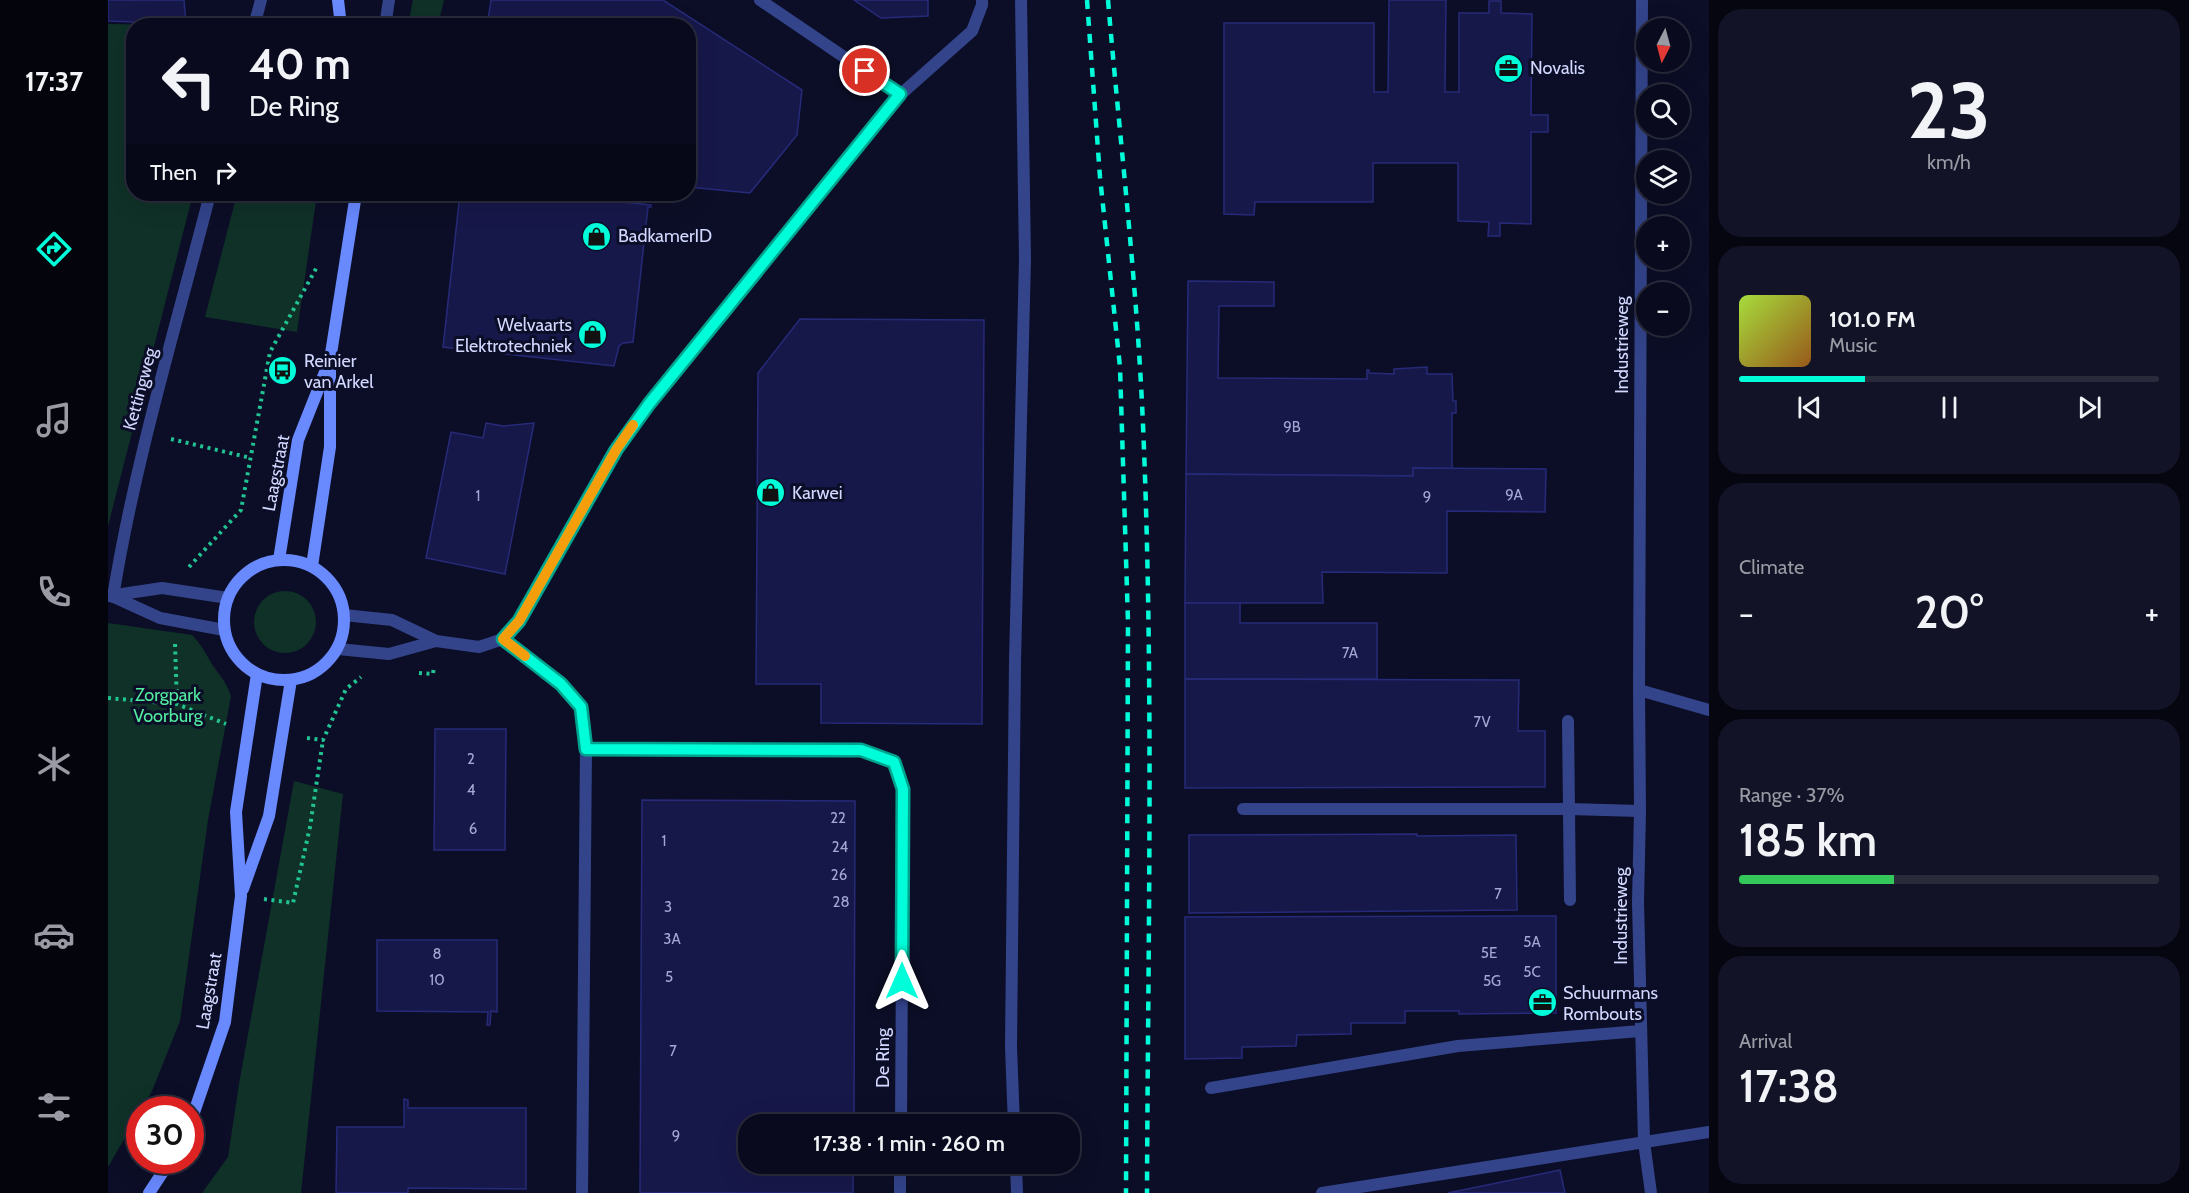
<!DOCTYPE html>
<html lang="en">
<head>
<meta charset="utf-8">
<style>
  :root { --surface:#090a1d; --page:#121326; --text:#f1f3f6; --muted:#999aa4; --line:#292b3b; --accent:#00fdda }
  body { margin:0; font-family:Cabin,sans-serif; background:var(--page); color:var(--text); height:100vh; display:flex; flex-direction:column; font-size:22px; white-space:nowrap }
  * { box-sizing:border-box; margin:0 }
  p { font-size:20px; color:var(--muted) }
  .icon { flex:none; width:33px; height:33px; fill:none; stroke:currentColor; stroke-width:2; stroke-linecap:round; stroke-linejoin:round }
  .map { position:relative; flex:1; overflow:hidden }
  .drawer { display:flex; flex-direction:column; gap:9px; padding:9px; background:#050610; width:480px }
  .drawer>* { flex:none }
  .banner { position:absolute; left:18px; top:18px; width:570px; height:183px; border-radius:24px; box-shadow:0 6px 24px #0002,0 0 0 2px var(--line); background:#090a1d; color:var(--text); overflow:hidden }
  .needle { width:39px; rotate:186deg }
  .fabs { position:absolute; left:1528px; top:18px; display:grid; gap:12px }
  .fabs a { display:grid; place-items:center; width:54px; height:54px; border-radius:50%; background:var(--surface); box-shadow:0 6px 24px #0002,0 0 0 2px var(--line); font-size:30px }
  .speed { position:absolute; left:18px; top:1096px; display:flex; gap:12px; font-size:30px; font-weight:700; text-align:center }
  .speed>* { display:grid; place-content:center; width:78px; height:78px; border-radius:50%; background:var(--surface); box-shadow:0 6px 24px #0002,0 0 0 2px var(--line); line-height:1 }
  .speed .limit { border:9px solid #d22; background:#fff; color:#111 }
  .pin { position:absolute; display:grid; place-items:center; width:51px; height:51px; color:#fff; margin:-26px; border:3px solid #fff; border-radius:50%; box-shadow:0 2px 6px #0007 }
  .me { position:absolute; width:66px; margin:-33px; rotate:0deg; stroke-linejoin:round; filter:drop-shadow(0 0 4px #0008) }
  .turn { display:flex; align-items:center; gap:21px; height:126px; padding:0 24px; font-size:27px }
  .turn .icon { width:78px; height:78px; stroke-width:2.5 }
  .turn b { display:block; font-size:42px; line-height:51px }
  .then { display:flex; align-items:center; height:57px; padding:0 24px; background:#0003; gap:12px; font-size:22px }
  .big { font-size:45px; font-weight:600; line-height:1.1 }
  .drawer .widget { flex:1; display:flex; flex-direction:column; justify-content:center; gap:9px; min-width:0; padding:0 21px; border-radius:24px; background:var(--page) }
  .drawer .dial { align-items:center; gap:0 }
  .dial b { font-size:78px; line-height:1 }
  .song { display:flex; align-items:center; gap:18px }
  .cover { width:72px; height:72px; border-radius:9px; background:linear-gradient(135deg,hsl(80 70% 55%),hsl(30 70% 35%)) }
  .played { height:6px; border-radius:3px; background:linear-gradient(90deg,var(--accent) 30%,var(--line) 30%) }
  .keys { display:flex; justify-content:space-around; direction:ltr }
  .heat { display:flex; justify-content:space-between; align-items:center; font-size:33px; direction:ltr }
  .charge { height:9px; border-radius:4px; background:linear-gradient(90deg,#34c759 37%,var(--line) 0) }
  .trip { position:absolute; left:630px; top:1114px; width:342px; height:60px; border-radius:24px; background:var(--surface); box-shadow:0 6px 24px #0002,0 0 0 2px var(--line); font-weight:600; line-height:60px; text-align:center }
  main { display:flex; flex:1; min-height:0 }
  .menu { display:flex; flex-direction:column; width:108px; justify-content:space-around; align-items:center; background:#04040c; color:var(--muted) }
  .menu .icon { width:42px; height:42px }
  .menu .selected { color:var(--accent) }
  .menu b { font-size:27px; color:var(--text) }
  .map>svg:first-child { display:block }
</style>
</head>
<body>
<main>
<nav class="menu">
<b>17:37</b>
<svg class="icon selected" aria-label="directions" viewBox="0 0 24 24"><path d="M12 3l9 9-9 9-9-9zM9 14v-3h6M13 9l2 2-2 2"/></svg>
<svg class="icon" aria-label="music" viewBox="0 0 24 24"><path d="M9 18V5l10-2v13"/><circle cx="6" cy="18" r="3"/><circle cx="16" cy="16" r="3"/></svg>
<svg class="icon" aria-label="phone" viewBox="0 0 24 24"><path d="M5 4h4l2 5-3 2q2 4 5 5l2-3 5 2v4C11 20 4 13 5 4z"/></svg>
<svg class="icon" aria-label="climate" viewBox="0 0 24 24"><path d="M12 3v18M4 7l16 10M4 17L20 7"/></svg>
<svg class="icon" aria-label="car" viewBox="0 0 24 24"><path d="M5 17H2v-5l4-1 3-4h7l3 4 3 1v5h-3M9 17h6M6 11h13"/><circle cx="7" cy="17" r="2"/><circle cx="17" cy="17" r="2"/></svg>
<svg class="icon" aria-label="filters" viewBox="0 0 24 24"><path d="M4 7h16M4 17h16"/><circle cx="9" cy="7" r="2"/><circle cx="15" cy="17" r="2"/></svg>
</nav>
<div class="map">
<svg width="1601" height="1193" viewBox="0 0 1601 1193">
  <rect width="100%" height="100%" fill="#0c0e27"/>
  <g fill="#0f3128">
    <path d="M 305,0 L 336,0 L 330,25 L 300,25 Z"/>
    <path d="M 0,24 L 65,25 L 26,26 L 26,194 L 85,194 L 0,526 Z"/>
    <path d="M 129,194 L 209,194 L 189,332 L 97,317 Z"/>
    <circle cx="177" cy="622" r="31"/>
    <path d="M 0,623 L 84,635 C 92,643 95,649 101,659 C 109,674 117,678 123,696 L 100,820 L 72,1021 L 44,1091 L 0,1167 Z"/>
    <path d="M 186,781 L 235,794 L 193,1193 L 94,1193 L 120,1157 L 131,1084 Z"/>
  </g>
  <g fill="#17184a" stroke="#262a78" stroke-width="1.5">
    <path d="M 0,0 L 76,0 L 78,24 L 0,21 Z"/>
    <path d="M 383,0 L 555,0 L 694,90 L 689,135 L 642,193 L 580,187 L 580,26 L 379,26 Z"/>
    <path d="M 746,0 L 820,0 L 820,16 L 773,18 Z"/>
    <path d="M 1281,0 L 1338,0 L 1337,92 L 1351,92 L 1351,13 L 1381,13 L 1381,1 L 1393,1 L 1393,13 L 1424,14 L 1423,115 L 1440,115 L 1440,132 L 1423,132 L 1423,224 L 1392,223 L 1392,236 L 1380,236 L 1381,222 L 1350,221 L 1350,163 L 1265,163 L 1265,202 L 1147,202 L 1146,215 L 1116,214 L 1116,23 L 1266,23 L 1266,92 L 1280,92 Z"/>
    <path d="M 352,194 L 435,194 L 543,205 L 543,207 L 540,207 L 525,342 L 515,343 L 511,346 L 506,366 L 335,347 Z"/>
    <path d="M 1080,281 L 1166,282 L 1166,306 L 1111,306 L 1110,378 L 1259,379 L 1259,370 L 1261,370 L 1261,373 L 1286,374 L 1286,369 L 1319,367 L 1319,374 L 1344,374 L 1345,401 L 1348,401 L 1348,413 L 1344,413 L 1344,469 L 1305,468 L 1305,476 L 1078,474 Z"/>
    <path d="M 692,319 L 876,320 L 874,724 L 713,723 L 713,684 L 648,684 L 650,373 Z"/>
    <path d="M 378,423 L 395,426 L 426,423 L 397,574 L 318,558 L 343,432 L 375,438 Z"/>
    <path d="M 1305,468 L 1438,469 L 1437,512 L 1339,511 L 1339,573 L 1214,572 L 1215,603 L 1077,603 L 1078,474 L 1305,476 Z"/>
    <path d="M 1077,603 L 1132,603 L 1132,623 L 1269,623 L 1269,679 L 1077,679 Z"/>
    <path d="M 1077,679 L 1411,680 L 1410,731 L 1437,731 L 1437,787 L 1077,788 Z"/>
    <path d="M 327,729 L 398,729 L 397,850 L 326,850 Z"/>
    <path d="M 534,800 L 747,801 L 746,1125 L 640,1125 L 640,1164 L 745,1164 L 745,1193 L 532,1193 Z"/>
    <path d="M 1309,834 L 1309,836 L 1408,835 L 1409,910 L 1081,913 L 1081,835 Z"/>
    <path d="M 1448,916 L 1448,1013 L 1351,1014 L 1351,1011 L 1297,1011 L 1297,1023 L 1243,1023 L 1243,1034 L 1189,1035 L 1188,1046 L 1134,1047 L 1134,1058 L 1077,1059 L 1077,917 Z"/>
    <path d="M 269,940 L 389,940 L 389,1012 L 383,1011 L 382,1025 L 379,1025 L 380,1012 L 269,1011 Z"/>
    <path d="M 296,1099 L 300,1100 L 300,1108 L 418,1108 L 418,1189 L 300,1188 L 300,1193 L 228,1193 L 229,1127 L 296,1127 Z"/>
    <path d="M 1452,1170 L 1457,1193 L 1340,1193 Z"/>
  </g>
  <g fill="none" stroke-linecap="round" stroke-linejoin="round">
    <g stroke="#22c393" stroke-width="4" stroke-dasharray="3 4.5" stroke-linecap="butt">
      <path d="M 63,439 L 143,458"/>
      <path d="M 81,567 L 133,510 L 162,352 L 210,265"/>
      <path d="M 67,644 L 69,704"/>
      <path d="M 311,673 L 325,674 L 326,666"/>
      <path d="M 0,698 L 69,704 L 118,724"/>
      <path d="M 199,738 L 215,740 L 238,689 L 253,677"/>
      <path d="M 156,899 L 185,903 L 202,827 L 215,740"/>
    </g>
    <g stroke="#33448b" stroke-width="12">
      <path d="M 277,26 L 281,0"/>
      <path d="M 1531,690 L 1601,710"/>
      <path d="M 1460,721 L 1462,900"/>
      <path d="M 1135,809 L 1461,809 L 1532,811"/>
      <path d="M 1103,1088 L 1350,1046 L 1532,1031"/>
      <path d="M 906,1125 L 903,1047 L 907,661 L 917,259 L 913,0"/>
      <path d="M 908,1164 L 909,1193"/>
      <path d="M 1214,1193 L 1601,1132"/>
    </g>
    <g stroke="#33448b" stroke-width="12">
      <path d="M 652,0 L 792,95"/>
      <path d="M 1534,0 L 1531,690 L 1532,811 L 1530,902 L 1536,1142 L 1543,1193"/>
      <path d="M 146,26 L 153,0"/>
      <path d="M 0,596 L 54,588 L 120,598"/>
      <path d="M 5,597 C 27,460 68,327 102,194"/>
      <path d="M 6,597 L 52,618 L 116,630"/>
      <path d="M 236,615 L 284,620 L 328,641 L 371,647 L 395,639 L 411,621 L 508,450 L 541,404 L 792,95 L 864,31 L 874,5 L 874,0"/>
      <path d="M 395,639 L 453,684 L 473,707 L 478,749 L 474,1193"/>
      <path d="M 230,649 L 281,654 L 328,641"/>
      <path d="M 478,749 L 754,750 L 786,762 L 795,789 L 793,1125"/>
      <path d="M 792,1193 L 792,1164"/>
    </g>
    <g stroke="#6989ff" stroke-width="12">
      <path d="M 230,0 L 233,26"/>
      <circle cx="176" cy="620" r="60"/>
      <path d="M 171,560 L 190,440 L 219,367"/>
      <path d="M 204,566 L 222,447 L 222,360 L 248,194"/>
      <path d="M 135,889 L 161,816 L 183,680"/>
      <path d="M 82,1124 L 117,1022 L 133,896 L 128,812 L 149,674"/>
      <path d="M 41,1193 L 62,1161"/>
    </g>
    <g stroke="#00fdda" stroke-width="4.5" stroke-dasharray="9 8" stroke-linecap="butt">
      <path d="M 979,0 L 992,177 L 1012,367 L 1020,622 L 1018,1193"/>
      <path d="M 1000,0 C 1012,142 1029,283 1035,425 C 1046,681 1040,937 1039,1193"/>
    </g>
  </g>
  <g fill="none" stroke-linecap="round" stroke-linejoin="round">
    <defs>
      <path id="route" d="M 757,71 L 792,94 L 541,404 L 508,450 L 411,621 L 395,639 L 453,684 L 473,707 L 478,749 L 753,750 L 786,762 L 795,789 L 794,981"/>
    </defs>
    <use href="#route" stroke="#00a48e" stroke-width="15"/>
    <use href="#route" stroke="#00fdda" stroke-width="10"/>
    <path stroke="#f59e0b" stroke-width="10" d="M 417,656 L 395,639 L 411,621 L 508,450 L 525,425"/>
  </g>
  <defs>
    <symbol id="office-disc" viewBox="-11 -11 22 22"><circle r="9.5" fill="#00fdda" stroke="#0c0e27"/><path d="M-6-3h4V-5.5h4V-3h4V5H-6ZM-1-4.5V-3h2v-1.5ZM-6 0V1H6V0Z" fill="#111"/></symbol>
    <symbol id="shop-disc" viewBox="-11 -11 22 22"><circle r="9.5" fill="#00fdda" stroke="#0c0e27"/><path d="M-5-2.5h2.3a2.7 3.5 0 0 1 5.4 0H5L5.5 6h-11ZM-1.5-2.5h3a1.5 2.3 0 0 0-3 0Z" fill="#111"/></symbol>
    <symbol id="bus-disc" viewBox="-11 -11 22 22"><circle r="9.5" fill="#00fdda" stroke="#0c0e27"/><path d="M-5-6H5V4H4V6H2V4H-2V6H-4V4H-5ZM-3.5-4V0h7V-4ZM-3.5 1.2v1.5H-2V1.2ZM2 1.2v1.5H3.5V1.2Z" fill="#111"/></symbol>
  </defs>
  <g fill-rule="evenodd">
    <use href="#office-disc" x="1384" y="52" width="33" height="33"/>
    <use href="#shop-disc" x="472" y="220" width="33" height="33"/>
    <use href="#shop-disc" x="468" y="318" width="33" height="33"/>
    <use href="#bus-disc" x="158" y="354" width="33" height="33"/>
    <use href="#shop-disc" x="646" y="476" width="33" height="33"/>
    <use href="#office-disc" x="1418" y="986" width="33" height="33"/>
  </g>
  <g text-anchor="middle" stroke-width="6" stroke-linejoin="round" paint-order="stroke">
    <g font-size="15" fill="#a3a8d2">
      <text x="1184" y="432">9B</text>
      <text x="1406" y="500">9A</text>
      <text x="370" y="501">1</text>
      <text x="1319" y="502">9</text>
      <text x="1242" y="658">7A</text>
      <text x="1374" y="727">7V</text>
      <text x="363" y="764">2</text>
      <text x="363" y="795">4</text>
      <text x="730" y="823">22</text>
      <text x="365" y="834">6</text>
      <text x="556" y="846">1</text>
      <text x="732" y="852">24</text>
      <text x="731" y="880">26</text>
      <text x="1390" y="899">7</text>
      <text x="733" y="907">28</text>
      <text x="560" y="912">3</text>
      <text x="564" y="944">3A</text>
      <text x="1424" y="947">5A</text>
      <text x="1381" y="958">5E</text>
      <text x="329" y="959">8</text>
      <text x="1424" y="977">5C</text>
      <text x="561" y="982">5</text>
      <text x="329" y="985">10</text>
      <text x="1384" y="986">5G</text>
      <text x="565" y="1056">7</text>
      <text x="568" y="1141">9</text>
    </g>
    <g font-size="18" fill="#d2d8ff" stroke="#0c0e27" text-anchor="start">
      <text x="1422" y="74">Novalis</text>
      <text x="510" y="242">BadkamerID</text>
      <text x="464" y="331" text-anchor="end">Welvaarts<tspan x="464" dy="21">Elektrotechniek</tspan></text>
      <text x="196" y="367">Reinier<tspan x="196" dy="21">van Arkel</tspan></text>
      <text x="684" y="499">Karwei</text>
      <text x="1455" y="999">Schuurmans<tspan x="1455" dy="21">Rombouts</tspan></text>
    </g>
    <g font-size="18" fill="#d2d8ff" stroke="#0c0e27">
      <text transform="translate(1514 345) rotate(-90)" y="6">Industrieweg</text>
      <text transform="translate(32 389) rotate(-75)" y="6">Kettingweg</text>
      <text transform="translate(168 473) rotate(-79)" y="6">Laagstraat</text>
      <text transform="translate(1513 916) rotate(-90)" y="6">Industrieweg</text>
      <text transform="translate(101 991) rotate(-80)" y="6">Laagstraat</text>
      <text transform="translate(775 1058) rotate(-90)" y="6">De Ring</text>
    </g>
    <g font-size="18" fill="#52eca0" stroke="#0c0e27">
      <text x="60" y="701">Zorgpark<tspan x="60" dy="21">Voorburg</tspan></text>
    </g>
  </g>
</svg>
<div class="fabs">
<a><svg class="needle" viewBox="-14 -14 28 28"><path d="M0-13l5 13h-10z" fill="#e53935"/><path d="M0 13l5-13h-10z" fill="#999aa4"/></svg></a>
<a><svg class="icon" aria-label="search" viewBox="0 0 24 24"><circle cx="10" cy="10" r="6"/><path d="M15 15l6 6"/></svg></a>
<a><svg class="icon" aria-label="layers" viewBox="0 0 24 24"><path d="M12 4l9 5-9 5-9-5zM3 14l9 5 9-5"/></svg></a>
<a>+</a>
<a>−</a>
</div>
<div class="speed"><div class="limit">30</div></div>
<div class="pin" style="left:757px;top:71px;background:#d93025"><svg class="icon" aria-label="arrive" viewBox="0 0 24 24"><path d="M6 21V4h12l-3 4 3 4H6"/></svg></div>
<svg class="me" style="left:794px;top:981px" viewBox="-20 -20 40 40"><path d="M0-17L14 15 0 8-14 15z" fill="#00fdda" stroke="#fff" stroke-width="4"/></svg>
<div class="trip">17:38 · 1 min · 260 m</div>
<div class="banner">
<div class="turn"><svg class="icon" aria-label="left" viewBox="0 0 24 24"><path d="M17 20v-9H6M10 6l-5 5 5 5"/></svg><div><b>40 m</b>De Ring</div></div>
<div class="then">Then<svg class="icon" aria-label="right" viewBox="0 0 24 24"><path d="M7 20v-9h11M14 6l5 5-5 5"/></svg></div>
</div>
</div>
<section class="drawer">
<div class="widget dial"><b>23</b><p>km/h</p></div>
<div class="widget">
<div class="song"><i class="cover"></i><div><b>101.0 FM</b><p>Music</p></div></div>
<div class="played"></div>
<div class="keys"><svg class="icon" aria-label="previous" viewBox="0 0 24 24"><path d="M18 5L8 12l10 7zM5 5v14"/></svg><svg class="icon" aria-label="pause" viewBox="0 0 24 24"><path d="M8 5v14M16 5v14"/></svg><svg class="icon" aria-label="next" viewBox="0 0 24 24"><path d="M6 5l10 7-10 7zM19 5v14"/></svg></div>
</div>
<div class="widget"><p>Climate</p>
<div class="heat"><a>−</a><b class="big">20°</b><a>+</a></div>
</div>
<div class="widget"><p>Range · 37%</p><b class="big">185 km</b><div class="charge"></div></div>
<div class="widget"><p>Arrival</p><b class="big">17:38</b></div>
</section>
</main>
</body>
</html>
